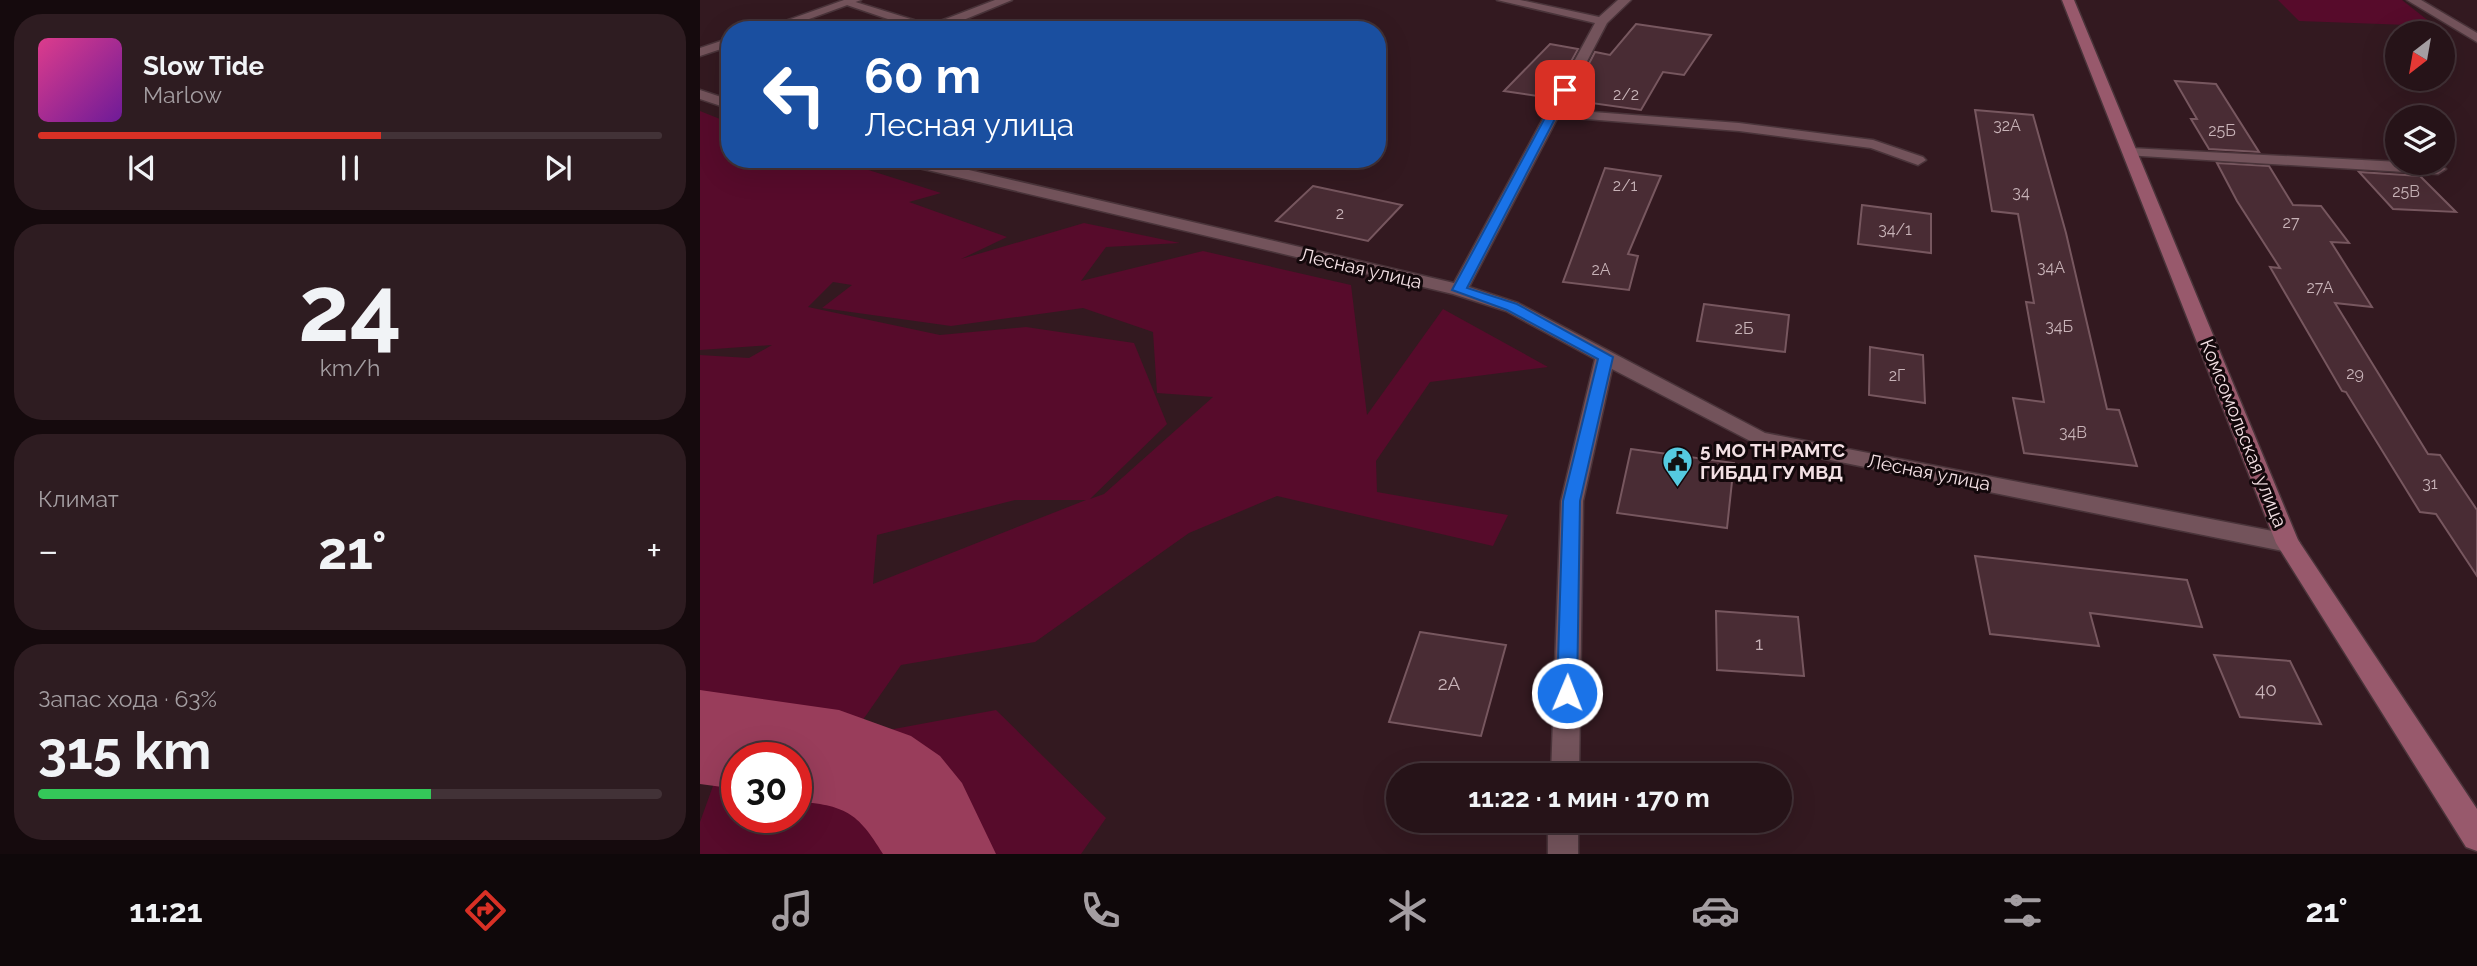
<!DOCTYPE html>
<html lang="ru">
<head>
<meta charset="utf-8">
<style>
  :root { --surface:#261318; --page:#2e1c21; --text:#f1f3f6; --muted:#a49ea2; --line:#423237; --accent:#d93025 }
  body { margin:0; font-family:Raleway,sans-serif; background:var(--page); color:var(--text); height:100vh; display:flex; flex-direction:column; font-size:26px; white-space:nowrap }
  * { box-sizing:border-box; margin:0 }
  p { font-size:23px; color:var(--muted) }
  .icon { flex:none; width:38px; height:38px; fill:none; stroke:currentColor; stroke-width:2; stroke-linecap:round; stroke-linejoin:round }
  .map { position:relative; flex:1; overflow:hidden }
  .details { display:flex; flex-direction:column; gap:14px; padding:14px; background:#150a0d; width:700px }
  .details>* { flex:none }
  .banner { position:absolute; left:21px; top:21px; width:665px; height:147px; border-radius:28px; box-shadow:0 7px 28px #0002,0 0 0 2px var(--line); background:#1a4fa0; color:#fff; overflow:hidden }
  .needle { width:46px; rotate:211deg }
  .fabs { position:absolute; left:1685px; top:21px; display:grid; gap:14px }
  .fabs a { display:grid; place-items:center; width:70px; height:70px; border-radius:50%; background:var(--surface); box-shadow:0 7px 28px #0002,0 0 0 2px var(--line); font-size:35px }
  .speed { position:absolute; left:21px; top:742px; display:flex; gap:14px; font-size:35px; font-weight:700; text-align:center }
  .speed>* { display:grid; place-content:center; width:91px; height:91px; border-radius:50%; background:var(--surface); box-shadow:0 7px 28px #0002,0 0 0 2px var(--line); line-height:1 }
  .speed .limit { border:10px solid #d22; background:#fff; color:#111 }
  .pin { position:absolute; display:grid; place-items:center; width:60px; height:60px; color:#fff; margin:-30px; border-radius:14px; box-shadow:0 4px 10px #0006 }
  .me { position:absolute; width:77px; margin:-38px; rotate:1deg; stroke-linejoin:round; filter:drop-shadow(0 0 5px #0008) }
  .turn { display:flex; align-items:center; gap:24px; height:147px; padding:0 28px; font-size:32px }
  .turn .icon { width:91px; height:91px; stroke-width:2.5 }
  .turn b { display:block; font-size:49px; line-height:60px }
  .big { font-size:52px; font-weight:700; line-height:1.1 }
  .details .widget { flex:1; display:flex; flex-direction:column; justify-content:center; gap:10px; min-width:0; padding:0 24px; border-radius:28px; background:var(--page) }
  .details .dial { align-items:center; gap:0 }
  .dial b { font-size:91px; line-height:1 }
  .song { display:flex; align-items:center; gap:21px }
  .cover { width:84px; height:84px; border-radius:10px; background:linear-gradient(135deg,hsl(330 70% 55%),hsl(280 70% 35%)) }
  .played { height:7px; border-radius:4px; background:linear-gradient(90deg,var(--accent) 55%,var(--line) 55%) }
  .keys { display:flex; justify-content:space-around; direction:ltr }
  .heat { display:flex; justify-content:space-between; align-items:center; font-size:38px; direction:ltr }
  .charge { height:10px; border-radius:5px; background:linear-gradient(90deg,#34c759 63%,var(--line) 0) }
  .trip { position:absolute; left:686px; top:763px; width:406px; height:70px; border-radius:35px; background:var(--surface); box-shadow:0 7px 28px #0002,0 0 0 2px var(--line); font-weight:700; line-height:70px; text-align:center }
  .tabs { display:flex; height:112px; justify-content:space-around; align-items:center; background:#0f080a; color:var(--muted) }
  .tabs .icon { width:49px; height:49px }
  .tabs .current { color:var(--accent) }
  .tabs b { font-size:32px; color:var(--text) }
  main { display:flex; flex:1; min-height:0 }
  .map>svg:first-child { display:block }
</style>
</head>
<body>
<main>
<section class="details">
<div class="widget">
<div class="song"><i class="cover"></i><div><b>Slow Tide</b><p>Marlow</p></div></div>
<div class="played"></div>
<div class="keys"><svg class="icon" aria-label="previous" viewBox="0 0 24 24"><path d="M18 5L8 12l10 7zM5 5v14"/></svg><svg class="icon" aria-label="pause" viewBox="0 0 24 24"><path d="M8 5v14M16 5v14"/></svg><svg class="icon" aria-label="next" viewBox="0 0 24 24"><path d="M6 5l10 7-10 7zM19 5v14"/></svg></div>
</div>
<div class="widget dial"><b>24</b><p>km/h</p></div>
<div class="widget"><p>Климат</p>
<div class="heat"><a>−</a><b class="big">21°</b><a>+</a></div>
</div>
<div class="widget"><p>Запас хода · 63%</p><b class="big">315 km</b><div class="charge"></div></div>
</section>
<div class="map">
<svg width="1777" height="854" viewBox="0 0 1777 854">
  <rect width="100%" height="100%" fill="#331920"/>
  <g fill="#570b2b" fill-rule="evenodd">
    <path d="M 1578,0 L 1702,0 L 1735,26 L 1599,21 Z"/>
    <path d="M 0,111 L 30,123 L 30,159 L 134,159 L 241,193 L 209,202 L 307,237 L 261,259 L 384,223 L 480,243 L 406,247 L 381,281 L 503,251 L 651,285 L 667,415 L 743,309 L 848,367 L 730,382 L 676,461 L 677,492 L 808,515 L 793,546 L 577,496 L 489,533 L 335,642 L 201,665 L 151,737 L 296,710 L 406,818 L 381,854 L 0,854 L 0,822 L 18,772 L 0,770 L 0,355 L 49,358 L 72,345 L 0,350 ZM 133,282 L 152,285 L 122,308 L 251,326 L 383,308 L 453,332 L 457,393 L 513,397 L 404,494 L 390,499 L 467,424 L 434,343 L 326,327 L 240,335 L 108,307 ZM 315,500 L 386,500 L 173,584 L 177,535 ZM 37,758 L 96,758 L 96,817 L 37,817 Z"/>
  </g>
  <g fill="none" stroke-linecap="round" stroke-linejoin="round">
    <path fill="#993d5b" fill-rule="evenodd" d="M 0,690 L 139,710 L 211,736 L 240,756 L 262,783 L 296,854 L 183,854 C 157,811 145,806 96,801 L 96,758 L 37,758 L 37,789 L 0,784 Z"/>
  </g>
  <g fill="#492c34" stroke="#77575f" stroke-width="2">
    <path d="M 936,24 L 1011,35 L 984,75 L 963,72 L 941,110 L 870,100 L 895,52 L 910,55 Z"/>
    <path d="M 850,44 L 878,49 L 851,98 L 804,91 Z"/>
    <path d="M 1475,81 L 1516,84 L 1559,152 L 1509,149 L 1491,119 L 1497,119 Z"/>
    <path d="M 1275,110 L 1333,115 L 1366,233 L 1407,409 L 1419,410 L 1437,466 L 1324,453 L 1313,398 L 1344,402 L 1326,302 L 1334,303 L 1318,214 L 1292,211 Z"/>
    <path d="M 1517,163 L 1569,166 L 1593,205 L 1621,206 L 1649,243 L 1631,242 L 1672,307 L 1635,303 L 1728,454 L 1740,455 L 1777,510 L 1777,576 L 1736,514 L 1720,512 L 1646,392 L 1642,391 L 1570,267 L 1580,268 L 1537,201 Z"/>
    <path d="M 905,168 L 961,176 L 928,254 L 938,256 L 929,290 L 863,282 Z"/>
    <path d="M 1659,172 L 1720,176 L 1756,212 L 1693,209 Z"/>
    <path d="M 613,186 L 702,205 L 668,241 L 576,221 Z"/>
    <path d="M 1162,205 L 1231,214 L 1231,253 L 1158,244 Z"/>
    <path d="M 1004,304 L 1089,315 L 1085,352 L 997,341 Z"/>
    <path d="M 1170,347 L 1223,355 L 1225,403 L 1169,395 Z"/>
    <path d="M 931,449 L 1034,463 L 1027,528 L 917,513 Z"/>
    <path d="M 1275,556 L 1487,580 L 1502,627 L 1390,613 L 1399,646 L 1290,634 Z"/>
    <path d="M 1016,611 L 1098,617 L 1104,676 L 1017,670 Z"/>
    <path d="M 720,632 L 806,645 L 781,736 L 689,722 Z"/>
    <path d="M 1514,655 L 1590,661 L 1621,724 L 1540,717 Z"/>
  </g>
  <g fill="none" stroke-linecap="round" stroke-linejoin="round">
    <defs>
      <g id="service">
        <path d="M 149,0 L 230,25 L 295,0 L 312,0 L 239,30 L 220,30 L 141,3 Z"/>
        <path d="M 1707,0 L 1721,0 L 1777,33 L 1777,42 Z"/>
        <path d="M 853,109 L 1039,123 L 1173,140 L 1223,157 L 1226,160 L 1218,165 L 1171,148 L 1039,131 L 848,116 L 846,113 Z"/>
        <path d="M 1430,148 L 1738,164 L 1746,169 L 1738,174 L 1425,155 L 1423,152 Z"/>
      </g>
      <g id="minor">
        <path d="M 144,0 L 161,0 L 79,30 L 60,30 Z"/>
        <path d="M 797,0 L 820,0 L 899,17 L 918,0 L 931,0 L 907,23 L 769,287 L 818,303 L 1065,433 L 1588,534 L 1596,537 L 1600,543 L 1596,549 L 1588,552 L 1060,446 L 912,369 L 883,501 L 879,775 L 851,775 L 861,501 L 895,359 L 806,311 L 753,294 L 202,164 L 195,159 L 222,159 L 754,283 L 895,23 Z"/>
        <path d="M 30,38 L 30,46 L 0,56 L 0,48 Z"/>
        <path d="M 0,90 L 30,100 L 30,109 L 0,99 Z"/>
        <rect x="848" y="821" width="30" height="33"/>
      </g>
      <path id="secondary" d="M 1362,0 L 1374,0 L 1598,540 L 1777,809 L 1777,851 L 1766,847 L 1576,543 Z"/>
    </defs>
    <use href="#service" stroke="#4a343a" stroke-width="3"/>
    <use href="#minor" stroke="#4a343a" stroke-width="3"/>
    <use href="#secondary" stroke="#4a343a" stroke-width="3"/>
    <use href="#service" fill="#73535b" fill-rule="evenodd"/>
    <use href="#minor" fill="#73535b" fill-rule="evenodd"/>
    <use href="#secondary" fill="#98596c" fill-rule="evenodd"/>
  </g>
  <path fill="#1a73e8" stroke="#114b97" stroke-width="2" d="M 865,87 L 870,90 L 767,288 L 817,304 L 913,357 L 880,501 L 877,693 L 874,700 L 867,702 L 860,700 L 857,693 L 863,501 L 898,359 L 807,310 L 752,290 L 860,90 Z"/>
  <defs>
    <symbol id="civic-pin" viewBox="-11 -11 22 30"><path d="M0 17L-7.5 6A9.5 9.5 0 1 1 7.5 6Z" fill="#55cae0" stroke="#13080b"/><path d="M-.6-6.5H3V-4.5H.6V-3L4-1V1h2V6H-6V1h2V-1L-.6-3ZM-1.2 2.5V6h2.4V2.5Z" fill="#111"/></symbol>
  </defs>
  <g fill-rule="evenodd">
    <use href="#civic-pin" x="960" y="444" width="35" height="47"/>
  </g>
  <g text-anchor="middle" stroke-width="6" stroke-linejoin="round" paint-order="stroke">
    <g font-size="16" fill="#c8b3b8">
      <text x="926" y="100">2/2</text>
      <text x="1307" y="131">32А</text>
      <text x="1522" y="136">25Б</text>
      <text x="925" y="191">2/1</text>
      <text x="1706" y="197">25В</text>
      <text x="1321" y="198">34</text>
      <text x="640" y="219">2</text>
      <text x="1591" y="228">27</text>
      <text x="1195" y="235">34/1</text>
      <text x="1351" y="273">34А</text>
      <text x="901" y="275">2А</text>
      <text x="1620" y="293">27А</text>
      <text x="1359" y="332">34Б</text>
      <text x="1044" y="334">2Б</text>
      <text x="1655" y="379">29</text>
      <text x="1197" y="381">2Г</text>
      <text x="1373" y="438">34В</text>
      <text x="1730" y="489">31</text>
    </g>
    <g font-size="19" fill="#f3e0e4" stroke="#13080b">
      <text transform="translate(661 268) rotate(13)" y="7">Лесная улица</text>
      <text transform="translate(1544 433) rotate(68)" y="7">Комсомольская улица</text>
      <text transform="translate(1229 472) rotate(11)" y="7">Лесная улица</text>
    </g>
    <g font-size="19" font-weight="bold" fill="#f3e0e4" stroke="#13080b" text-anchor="start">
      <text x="1000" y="457">5 МО ТН РАМТС<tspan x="1000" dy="22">ГИБДД ГУ МВД</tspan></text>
    </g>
    <g font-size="19" fill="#c8b3b8">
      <text x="1059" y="650">1</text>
      <text x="749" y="690">2А</text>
      <text x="1566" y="696">40</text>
    </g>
  </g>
</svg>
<div class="fabs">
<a><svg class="needle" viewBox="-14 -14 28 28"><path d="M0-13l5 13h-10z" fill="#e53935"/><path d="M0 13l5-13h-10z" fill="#a49ea2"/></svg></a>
<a><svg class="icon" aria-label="layers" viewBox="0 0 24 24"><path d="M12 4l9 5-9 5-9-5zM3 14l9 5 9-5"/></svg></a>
</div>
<div class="speed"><div class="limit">30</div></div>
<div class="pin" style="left:865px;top:90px;background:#d93025"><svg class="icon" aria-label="arrive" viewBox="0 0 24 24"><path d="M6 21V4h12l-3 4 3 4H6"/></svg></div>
<svg class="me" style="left:867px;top:693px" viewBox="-20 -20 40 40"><circle r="17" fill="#1a73e8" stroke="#fff" stroke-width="3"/><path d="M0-11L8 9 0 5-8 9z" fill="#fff"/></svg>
<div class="trip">11:22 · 1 мин · 170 m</div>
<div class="banner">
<div class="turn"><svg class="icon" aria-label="left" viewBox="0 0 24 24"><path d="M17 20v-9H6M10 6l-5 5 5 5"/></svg><div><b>60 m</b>Лесная улица</div></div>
</div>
</div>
</main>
<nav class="tabs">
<b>11:21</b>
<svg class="icon current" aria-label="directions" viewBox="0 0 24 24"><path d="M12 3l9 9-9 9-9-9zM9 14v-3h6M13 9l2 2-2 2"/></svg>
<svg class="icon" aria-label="music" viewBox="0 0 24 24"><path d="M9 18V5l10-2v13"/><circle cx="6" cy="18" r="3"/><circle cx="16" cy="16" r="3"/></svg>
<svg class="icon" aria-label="phone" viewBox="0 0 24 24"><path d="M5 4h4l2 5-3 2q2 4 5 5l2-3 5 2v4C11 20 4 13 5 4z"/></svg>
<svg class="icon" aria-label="climate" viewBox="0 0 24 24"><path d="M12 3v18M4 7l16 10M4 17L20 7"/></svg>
<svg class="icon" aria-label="car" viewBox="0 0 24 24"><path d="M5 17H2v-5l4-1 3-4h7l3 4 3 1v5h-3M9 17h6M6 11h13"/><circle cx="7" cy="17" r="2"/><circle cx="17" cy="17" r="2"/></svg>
<svg class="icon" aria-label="filters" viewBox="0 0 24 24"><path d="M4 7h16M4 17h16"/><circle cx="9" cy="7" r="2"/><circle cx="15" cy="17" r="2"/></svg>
<b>21°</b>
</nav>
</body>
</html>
